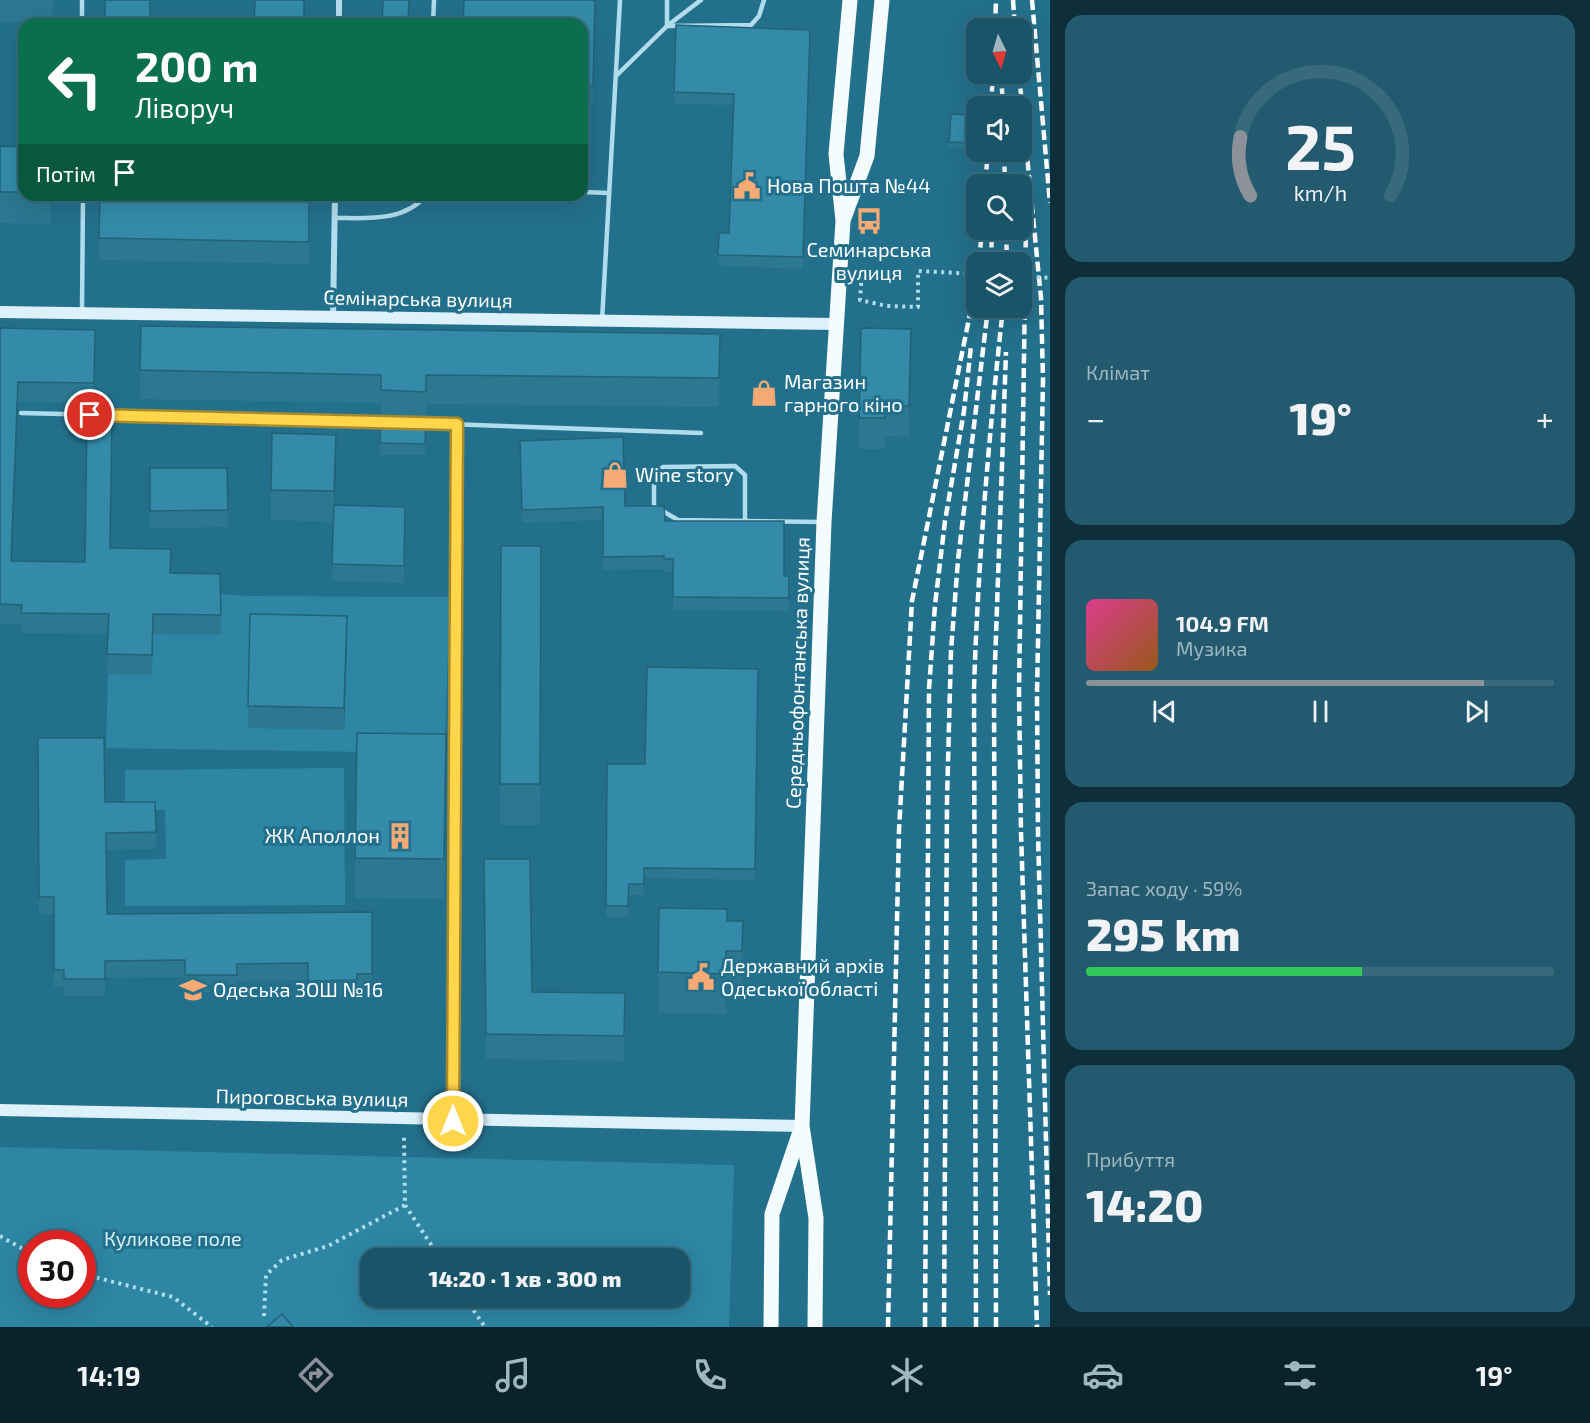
<!DOCTYPE html>
<html lang="uk">
<head>
<meta charset="utf-8">
<style>
  :root { --surface:#1a5469; --page:#235a6f; --text:#f1f3f6; --muted:#9fb7c0; --line:#386a7d; --accent:#8c9099 }
  body { margin:0; font-family:"Exo 2",sans-serif; background:var(--page); color:var(--text); height:100vh; display:flex; flex-direction:column; font-size:22px; white-space:nowrap }
  * { box-sizing:border-box; margin:0 }
  p { font-size:20px; color:var(--muted) }
  .icon { flex:none; width:33px; height:33px; fill:none; stroke:currentColor; stroke-width:2; stroke-linecap:round; stroke-linejoin:round }
  .map { position:relative; flex:1; overflow:hidden }
  .sheet { display:flex; flex-direction:column; gap:15px; padding:15px; background:#0e2e3a; width:540px }
  .sheet>* { flex:none }
  .top-card { position:absolute; left:18px; top:18px; width:570px; height:183px; border-radius:18px; box-shadow:0 6px 24px #0002,0 0 0 2px var(--line); background:#0b6e4f; color:#fff; overflow:hidden }
  .needle { width:39px; rotate:175deg }
  .controls { position:absolute; left:966px; top:18px; display:grid; gap:12px }
  .controls a { display:grid; place-items:center; width:66px; height:66px; border-radius:12px; background:var(--surface); box-shadow:0 6px 24px #0002,0 0 0 2px var(--line); font-size:30px }
  .speed { position:absolute; left:18px; top:1230px; display:flex; gap:12px; font-size:30px; font-weight:700; text-align:center }
  .speed>* { display:grid; place-content:center; width:78px; height:78px; border-radius:50%; background:var(--surface); box-shadow:0 6px 24px #0002,0 0 0 2px var(--line); line-height:1 }
  .speed .limit { border:9px solid #d22; background:#fff; color:#111 }
  .pin { position:absolute; display:grid; place-items:center; width:51px; height:51px; color:#fff; margin:-26px; border:3px solid #fff; border-radius:50%; box-shadow:0 2px 6px #0007 }
  .me { position:absolute; width:66px; margin:-33px; rotate:0deg; stroke-linejoin:round; filter:drop-shadow(0 0 4px #0008) }
  .turn { display:flex; align-items:center; gap:21px; height:126px; padding:0 18px; font-size:27px }
  .turn .icon { width:78px; height:78px; stroke-width:2.5 }
  .turn b { display:block; font-size:42px; line-height:51px }
  .then { display:flex; align-items:center; height:57px; padding:0 18px; background:#0003; gap:12px; font-size:22px }
  .big { font-size:45px; font-weight:800; line-height:1.1 }
  .sheet .widget { flex:1; display:flex; flex-direction:column; justify-content:center; gap:9px; min-width:0; padding:0 21px; border-radius:18px; background:var(--page) }
  .sheet .dial { align-items:center; gap:0 }
  .dial svg { height:156px; overflow:visible; fill:none; stroke:var(--line); stroke-width:7; stroke-linecap:round; text-anchor:middle }
  .dial text { fill:var(--text); stroke:none }
  .song { display:flex; align-items:center; gap:18px }
  .cover { width:72px; height:72px; border-radius:9px; background:linear-gradient(135deg,hsl(330 70% 55%),hsl(30 70% 35%)) }
  .played { height:6px; border-radius:3px; background:linear-gradient(90deg,var(--accent) 85%,var(--line) 85%) }
  .keys { display:flex; justify-content:space-around; direction:ltr }
  .heat { display:flex; justify-content:space-between; align-items:center; font-size:33px; direction:ltr }
  .charge { height:9px; border-radius:4px; background:linear-gradient(90deg,#34c759 59%,var(--line) 0) }
  .trip { position:absolute; left:360px; top:1248px; width:330px; height:60px; border-radius:18px; background:var(--surface); box-shadow:0 6px 24px #0002,0 0 0 2px var(--line); font-weight:800; line-height:60px; text-align:center }
  .tab-bar { display:flex; height:96px; justify-content:space-around; align-items:center; background:#0a222a; color:var(--muted) }
  .tab-bar .icon { width:42px; height:42px }
  .tab-bar .active { color:var(--accent) }
  .tab-bar b { font-size:27px; color:var(--text) }
  main { display:flex; flex:1; min-height:0 }
  .map>svg:first-child { display:block }
</style>
</head>
<body>
<main>
<div class="map">
<svg width="1050" height="1327" viewBox="0 0 1050 1327">
  <rect width="100%" height="100%" fill="#23708c"/>
  <g fill="#2d86a4" fill-rule="evenodd">
    <path d="M 220,594 L 248,596 L 450,597 L 444,767 L 365,752 L 106,748 L 109,634 Z"/>
    <path d="M 344,768 L 345,905 L 125,906 L 125,860 L 166,859 L 165,810 L 125,810 L 125,770 Z"/>
    <path d="M 0,1147 L 734,1165 L 729,1327 L 0,1327 ZM 32,1244 L 82,1244 L 82,1294 L 32,1294 ZM 370,1258 L 680,1258 L 680,1298 L 370,1298 Z"/>
  </g>
  <g fill="none" stroke-linecap="round" stroke-linejoin="round">
    <g stroke="#b1dceb" stroke-width="4" stroke-dasharray="3 4.5" stroke-linecap="butt">
      <path d="M 858,272 L 862,272 L 860,300 L 887,306 L 918,307 L 918,271 L 976,274"/>
      <path d="M 405,1205 L 440,1258"/>
      <path d="M 0,1236 L 32,1254"/>
      <path d="M 82,1274 L 173,1297 L 212,1327"/>
      <path d="M 465,1298 L 485,1327"/>
      <path d="M 264,1316 L 266,1275 L 282,1260 L 328,1246 L 405,1205 L 404,1136"/>
    </g>
    <g stroke="#b1dceb" stroke-width="4.5">
      <path d="M 82,0 L 82,24"/>
      <path d="M 433,24 L 434,0"/>
      <path d="M 667,26 L 751,25 L 759,16 L 764,0"/>
      <path d="M 667,26 L 667,0"/>
      <path d="M 616,76 L 667,26 L 701,0"/>
      <path d="M 582,192 L 609,193"/>
      <path d="M 335,218 C 369,218 403,222 427,195"/>
      <path d="M 82,312 L 83,195"/>
      <path d="M 602,321 L 620,0"/>
      <path d="M 21,413 L 385,422"/>
      <path d="M 420,423 L 701,433"/>
      <path d="M 745,521 L 745,475 L 735,466 L 663,467 L 654,474 L 654,506 L 678,520 L 821,522"/>
    </g>
    <g stroke="#b1dceb" stroke-width="6">
      <path d="M 339,24 L 339,0"/>
      <path d="M 333,316 L 335,195"/>
      <path d="M 453,1121 L 457,424"/>
    </g>
    <g stroke="#dcf1f9" stroke-width="12">
      <path d="M 0,312 L 836,324"/>
      <path d="M 0,1110 L 802,1126"/>
    </g>
    <g stroke="#f5fcfe" stroke-width="15">
      <path d="M 844,218 L 867,156 L 882,0"/>
      <path d="M 771,1327 L 772,1214 L 801,1129"/>
      <path d="M 815,1327 L 816,1218 L 802,1126 L 824,522 L 843,221 L 836,154 L 850,0"/>
    </g>
    <g stroke="#fff" stroke-width="4.5" stroke-dasharray="10 4.5" stroke-linecap="butt">
      <path d="M 1013,0 L 1015,28"/>
      <path d="M 1032,0 L 1050,203"/>
      <path d="M 995,28 L 996,0"/>
      <path d="M 1001,74 L 1003,106"/>
      <path d="M 1019,74 L 1041,298 L 1043,380 L 1037,694 L 1038,833 L 1050,1295"/>
      <path d="M 991,106 L 993,74"/>
      <path d="M 1004,152 L 1005,184"/>
      <path d="M 985,184 L 988,152"/>
      <path d="M 1026,223 L 1019,691 L 1021,832 L 1037,1327"/>
      <path d="M 1006,230 L 1007,262"/>
      <path d="M 979,262 L 982,230"/>
      <path d="M 991,262 L 992,230"/>
      <path d="M 888,1327 L 899,830 L 912,601 L 976,284"/>
      <path d="M 925,1327 L 929,689 L 935,605 L 945,521 L 964,411 L 971,346"/>
      <path d="M 944,1327 L 947,800 L 951,651 L 958,560 L 988,308"/>
      <path d="M 976,1327 L 974,689 C 978,561 989,435 1003,308"/>
      <path d="M 996,1327 L 994,692 L 1006,352"/>
    </g>
    <path stroke="#b1dceb" stroke-width="4" stroke-dasharray="3 4.5" stroke-linecap="butt" d="M 1022,276 L 1050,278"/>
  </g>
  <g fill="#2c7891">
    <path d="M 0,0 L 53,0 L 52,23 L 0,22 Z"/>
    <path d="M 595,0 L 593,103 L 582,103 L 582,24 Z"/>
    <path d="M 810,42 L 803,269 L 718,266 L 719,233 L 729,233 L 734,105 L 674,104 L 674,92 Z"/>
    <path d="M 972,115 L 971,149 L 949,147 L 949,142 Z"/>
    <path d="M 0,146 L 24,147 L 24,195 L 50,195 L 50,224 L 0,223 Z"/>
    <path d="M 100,195 L 310,195 L 309,264 L 99,260 Z"/>
    <path d="M 0,328 L 95,330 L 94,403 L 18,402 L 12,561 L 85,562 L 110,548 L 171,573 L 220,574 L 221,635 L 153,634 L 152,675 L 107,674 L 108,634 L 21,633 L 21,625 L 0,624 Z"/>
    <path d="M 720,334 L 719,407 L 426,404 L 425,455 L 380,455 L 381,403 L 140,399 L 140,370 Z"/>
    <path d="M 911,360 L 909,437 L 885,436 L 885,449 L 859,449 L 859,418 Z"/>
    <path d="M 520,454 L 625,506 L 665,521 L 784,576 L 789,576 L 789,611 L 673,610 L 673,572 L 664,572 L 664,569 L 603,570 L 603,520 L 522,523 Z"/>
    <path d="M 336,466 L 334,505 L 405,524 L 404,583 L 332,581 L 333,522 L 271,520 L 271,490 Z"/>
    <path d="M 150,468 L 227,468 L 228,527 L 150,528 Z"/>
    <path d="M 501,546 L 541,546 L 540,825 L 500,825 Z"/>
    <path d="M 347,638 L 344,730 L 248,728 L 248,706 Z"/>
    <path d="M 758,669 L 755,880 L 644,878 L 644,895 L 629,895 L 628,917 L 606,917 L 607,764 L 645,764 Z"/>
    <path d="M 38,738 L 105,802 L 155,802 L 156,849 L 106,850 L 107,914 L 372,912 L 372,990 L 357,991 L 357,997 L 308,998 L 308,980 L 237,981 L 237,992 L 185,992 L 185,977 L 105,978 L 105,996 L 64,996 L 64,987 L 54,987 L 54,914 L 39,914 Z"/>
    <path d="M 446,774 L 444,899 L 355,898 L 355,858 Z"/>
    <path d="M 484,884 L 532,992 L 625,993 L 624,1061 L 486,1059 Z"/>
    <path d="M 727,921 L 743,921 L 742,992 L 726,992 L 726,1014 L 658,1013 L 658,972 Z"/>
  </g>
  <g fill="#246176">
    <path d="M 911,329 L 911,360 L 909,437 L 909,406 Z"/>
    <path d="M 18,382 L 18,402 L 11,581 L 11,561 Z"/>
    <path d="M 336,435 L 336,466 L 334,522 L 334,491 Z"/>
    <path d="M 347,616 L 347,638 L 344,730 L 344,708 Z"/>
  </g>
  <g fill="#338ba9" stroke="#246176" stroke-width="1.5">
    <rect x="105" y="0" width="45" height="24"/>
    <path d="M 255,0 L 304,0 L 304,24 L 254,24 Z"/>
    <path d="M 383,0 L 409,0 L 408,24 L 382,24 Z"/>
    <path d="M 464,0 L 595,0 L 593,86 L 582,86 L 582,24 L 463,24 Z"/>
    <path d="M 676,25 L 810,30 L 803,257 L 718,255 L 719,233 L 729,233 L 734,94 L 674,92 Z"/>
    <path d="M 951,114 L 972,115 L 971,143 L 949,142 Z"/>
    <path d="M 0,146 L 24,147 L 24,192 L 0,192 Z"/>
    <path d="M 100,195 L 309,195 L 309,242 L 99,238 Z"/>
    <path d="M 141,326 L 720,334 L 719,378 L 426,375 L 426,392 L 381,390 L 381,375 L 140,370 Z"/>
    <path d="M 0,328 L 95,330 L 94,383 L 18,382 L 11,561 L 85,562 L 87,416 L 112,416 L 110,548 L 171,549 L 170,573 L 220,574 L 221,615 L 153,614 L 152,655 L 107,654 L 109,614 L 21,613 L 22,605 L 0,604 Z"/>
    <path d="M 861,328 L 911,329 L 909,406 L 885,406 L 885,418 L 859,418 Z"/>
    <path d="M 381,417 L 426,418 L 425,444 L 380,443 Z"/>
    <path d="M 272,433 L 336,435 L 334,491 L 271,490 Z"/>
    <path d="M 623,437 L 625,506 L 664,506 L 665,521 L 784,521 L 784,576 L 789,576 L 789,598 L 673,597 L 673,559 L 664,559 L 664,556 L 603,557 L 603,507 L 522,510 L 520,441 Z"/>
    <path d="M 150,468 L 227,468 L 228,510 L 150,511 Z"/>
    <path d="M 334,505 L 405,507 L 404,566 L 332,564 Z"/>
    <path d="M 501,546 L 541,546 L 540,784 L 500,784 Z"/>
    <path d="M 250,614 L 347,616 L 344,708 L 248,706 Z"/>
    <path d="M 647,667 L 758,669 L 755,869 L 644,868 L 644,884 L 629,884 L 628,906 L 606,906 L 607,764 L 645,764 Z"/>
    <path d="M 357,733 L 446,734 L 444,859 L 355,858 Z"/>
    <path d="M 38,738 L 104,738 L 105,802 L 155,802 L 156,832 L 106,833 L 107,914 L 372,912 L 372,974 L 357,974 L 357,980 L 308,981 L 308,963 L 237,964 L 237,975 L 185,975 L 185,960 L 105,961 L 105,979 L 64,979 L 64,970 L 54,970 L 54,897 L 39,897 Z"/>
    <path d="M 484,859 L 530,859 L 532,992 L 625,993 L 624,1036 L 486,1034 Z"/>
    <path d="M 659,908 L 727,909 L 727,921 L 743,921 L 742,951 L 726,951 L 726,974 L 658,972 Z"/>
    <path d="M 282,1314 L 293,1327 L 267,1327 Z"/>
  </g>
  <g fill="none" stroke-linecap="round" stroke-linejoin="round">
    <defs>
      <path id="route" d="M 90,415 L 457,424 L 453,1121"/>
    </defs>
    <use href="#route" stroke="#a68a30" stroke-width="15"/>
    <use href="#route" stroke="#ffd54a" stroke-width="10"/>
  </g>
  <defs>
    <symbol id="civic-bare" viewBox="-9 -9 18 18"><path d="M-.6-6.5H3V-4.5H.6V-3L4-1V1h2V6H-6V1h2V-1L-.6-3ZM-1.2 2.5V6h2.4V2.5Z" fill="#f7aa73" stroke="#23708c" stroke-width="2.5" paint-order="stroke"/></symbol>
    <symbol id="bus-bare" viewBox="-9 -9 18 18"><path d="M-5-6H5V4H4V6H2V4H-2V6H-4V4H-5ZM-3.5-4V0h7V-4ZM-3.5 1.2v1.5H-2V1.2ZM2 1.2v1.5H3.5V1.2Z" fill="#f7aa73" stroke="#23708c" stroke-width="2.5" paint-order="stroke"/></symbol>
    <symbol id="shop-bare" viewBox="-9 -9 18 18"><path d="M-5-2.5h2.3a2.7 3.5 0 0 1 5.4 0H5L5.5 6h-11ZM-1.5-2.5h3a1.5 2.3 0 0 0-3 0Z" fill="#f7aa73" stroke="#23708c" stroke-width="2.5" paint-order="stroke"/></symbol>
    <symbol id="building-bare" viewBox="-9 -9 18 18"><path d="M-4-6H4V6H1V3H-1V6H-4ZM-2.5-4.3h1.7v1.8h-1.7ZM.8-4.3h1.7v1.8H.8ZM-2.5-1h1.7V.8h-1.7ZM.8-1h1.7V.8H.8Z" fill="#f7aa73" stroke="#23708c" stroke-width="2.5" paint-order="stroke"/></symbol>
    <symbol id="school-bare" viewBox="-9 -9 18 18"><path d="M0-5L7-2L0 1L-7-2ZM-4 1L0 2.5L4 1V4Q0 6-4 4Z" fill="#f7aa73" stroke="#23708c" stroke-width="2.5" paint-order="stroke"/></symbol>
  </defs>
  <g fill-rule="evenodd">
    <use href="#civic-bare" x="728" y="167" width="38" height="38"/>
    <use href="#bus-bare" x="850" y="202" width="38" height="38"/>
    <use href="#shop-bare" x="745" y="374" width="38" height="38"/>
    <use href="#shop-bare" x="596" y="456" width="38" height="38"/>
    <use href="#building-bare" x="381" y="817" width="38" height="38"/>
    <use href="#civic-bare" x="682" y="958" width="38" height="38"/>
    <use href="#school-bare" x="174" y="971" width="38" height="38"/>
  </g>
  <g text-anchor="middle" stroke-width="6" stroke-linejoin="round" paint-order="stroke">
    <g font-size="20" fill="#fff" stroke="#23708c" text-anchor="start">
      <text x="767" y="193">Нова Пошта №44</text>
      <text x="869" y="257" text-anchor="middle">Семинарська<tspan x="869" dy="23">вулиця</tspan></text>
      <text x="784" y="389">Магазин<tspan x="784" dy="23">гарного кіно</tspan></text>
      <text x="635" y="482">Wine story</text>
      <text x="380" y="843" text-anchor="end">ЖК Аполлон</text>
      <text x="721" y="973">Державний архів<tspan x="721" dy="23">Одеської області</tspan></text>
      <text x="213" y="997">Одеська ЗОШ №16</text>
    </g>
    <g font-size="20" fill="#fff" stroke="#23708c">
      <text transform="translate(418 299) rotate(1)" y="7">Семінарська вулиця</text>
      <text transform="translate(798 673) rotate(-88)" y="7">Середньофонтанська вулиця</text>
      <text transform="translate(312 1098) rotate(1)" y="7">Пироговська вулиця</text>
    </g>
    <g font-size="20" fill="#d6f0f8" stroke="#23708c">
      <text x="173" y="1246">Куликове поле</text>
    </g>
  </g>
</svg>
<div class="controls">
<a><svg class="needle" viewBox="-14 -14 28 28"><path d="M0-13l5 13h-10z" fill="#e53935"/><path d="M0 13l5-13h-10z" fill="#9fb7c0"/></svg></a>
<a><svg class="icon" aria-label="sound" viewBox="0 0 24 24"><path d="M4 9h4l5-4v14l-5-4H4zM17 9q2 3 0 6"/></svg></a>
<a><svg class="icon" aria-label="search" viewBox="0 0 24 24"><circle cx="10" cy="10" r="6"/><path d="M15 15l6 6"/></svg></a>
<a><svg class="icon" aria-label="layers" viewBox="0 0 24 24"><path d="M12 4l9 5-9 5-9-5zM3 14l9 5 9-5"/></svg></a>
</div>
<div class="speed"><div class="limit">30</div></div>
<div class="pin" style="left:90px;top:415px;background:#d93025"><svg class="icon" aria-label="arrive" viewBox="0 0 24 24"><path d="M6 21V4h12l-3 4 3 4H6"/></svg></div>
<svg class="me" style="left:453px;top:1121px" viewBox="-20 -20 40 40"><circle r="17" fill="#ffd54a" stroke="#fff" stroke-width="3"/><path d="M0-11L8 9 0 5-8 9z" fill="#fff"/></svg>
<div class="trip">14:20 · 1 хв · 300 m</div>
<div class="top-card">
<div class="turn"><svg class="icon" aria-label="left" viewBox="0 0 24 24"><path d="M17 20v-9H6M10 6l-5 5 5 5"/></svg><div><b>200 m</b>Ліворуч</div></div>
<div class="then">Потім<svg class="icon" aria-label="arrive" viewBox="0 0 24 24"><path d="M6 21V4h12l-3 4 3 4H6"/></svg></div>
</div>
</div>
<section class="sheet">
<div class="widget dial"><svg viewBox="0 0 100 80">
<path d="M14 69A42 42 0 1 1 86 69"/>
<path d="M14 69A42 42 0 0 1 9 39" stroke="#8c9099"/>
<text x="50" y="56" font-size="32" font-weight="700">25</text>
<text x="50" y="72" font-size="11">km/h</text>
</svg></div>
<div class="widget"><p>Клімат</p>
<div class="heat"><a>−</a><b class="big">19°</b><a>+</a></div>
</div>
<div class="widget">
<div class="song"><i class="cover"></i><div><b>104.9 FM</b><p>Музика</p></div></div>
<div class="played"></div>
<div class="keys"><svg class="icon" aria-label="previous" viewBox="0 0 24 24"><path d="M18 5L8 12l10 7zM5 5v14"/></svg><svg class="icon" aria-label="pause" viewBox="0 0 24 24"><path d="M8 5v14M16 5v14"/></svg><svg class="icon" aria-label="next" viewBox="0 0 24 24"><path d="M6 5l10 7-10 7zM19 5v14"/></svg></div>
</div>
<div class="widget"><p>Запас ходу · 59%</p><b class="big">295 km</b><div class="charge"></div></div>
<div class="widget"><p>Прибуття</p><b class="big">14:20</b></div>
</section>
</main>
<nav class="tab-bar">
<b>14:19</b>
<svg class="icon active" aria-label="directions" viewBox="0 0 24 24"><path d="M12 3l9 9-9 9-9-9zM9 14v-3h6M13 9l2 2-2 2"/></svg>
<svg class="icon" aria-label="music" viewBox="0 0 24 24"><path d="M9 18V5l10-2v13"/><circle cx="6" cy="18" r="3"/><circle cx="16" cy="16" r="3"/></svg>
<svg class="icon" aria-label="phone" viewBox="0 0 24 24"><path d="M5 4h4l2 5-3 2q2 4 5 5l2-3 5 2v4C11 20 4 13 5 4z"/></svg>
<svg class="icon" aria-label="climate" viewBox="0 0 24 24"><path d="M12 3v18M4 7l16 10M4 17L20 7"/></svg>
<svg class="icon" aria-label="car" viewBox="0 0 24 24"><path d="M5 17H2v-5l4-1 3-4h7l3 4 3 1v5h-3M9 17h6M6 11h13"/><circle cx="7" cy="17" r="2"/><circle cx="17" cy="17" r="2"/></svg>
<svg class="icon" aria-label="filters" viewBox="0 0 24 24"><path d="M4 7h16M4 17h16"/><circle cx="9" cy="7" r="2"/><circle cx="15" cy="17" r="2"/></svg>
<b>19°</b>
</nav>
</body>
</html>
